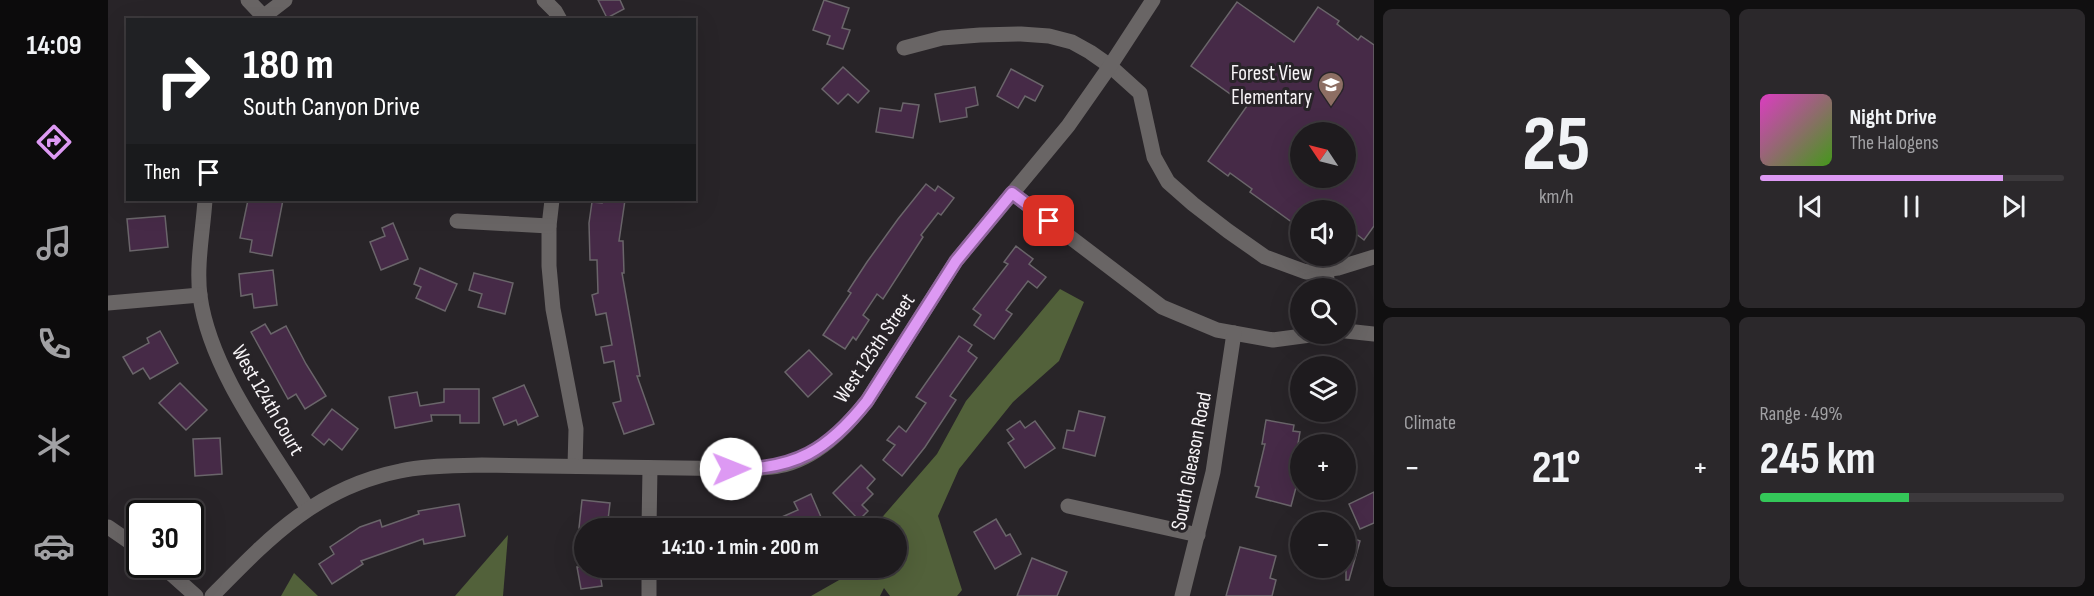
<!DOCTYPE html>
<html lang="en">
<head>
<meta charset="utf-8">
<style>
  :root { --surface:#1e1b1e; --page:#2b282b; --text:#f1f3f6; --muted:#a1a1a4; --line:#3c393c; --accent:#dd99f3 }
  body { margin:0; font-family:"Sofia Sans Condensed",sans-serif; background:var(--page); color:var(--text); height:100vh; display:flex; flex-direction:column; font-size:22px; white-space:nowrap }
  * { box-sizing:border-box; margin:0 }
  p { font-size:20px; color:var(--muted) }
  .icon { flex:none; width:33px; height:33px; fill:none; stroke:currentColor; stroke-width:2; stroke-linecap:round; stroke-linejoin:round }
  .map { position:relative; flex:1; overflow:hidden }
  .drawer { display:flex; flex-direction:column; gap:9px; padding:9px; background:#100f10; width:720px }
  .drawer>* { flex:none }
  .guide { position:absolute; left:18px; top:18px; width:570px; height:183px; border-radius:0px; box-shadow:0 6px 24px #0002,0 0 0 2px var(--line); background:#202124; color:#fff; overflow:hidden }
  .needle { width:39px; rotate:305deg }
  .tools { position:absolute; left:1182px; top:122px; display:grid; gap:12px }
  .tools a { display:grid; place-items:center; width:66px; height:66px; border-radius:50%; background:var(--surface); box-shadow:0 6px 24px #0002,0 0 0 2px var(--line); font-size:30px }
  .speed { position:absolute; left:18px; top:500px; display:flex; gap:12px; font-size:30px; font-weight:700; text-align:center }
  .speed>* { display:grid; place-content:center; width:78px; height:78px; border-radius:50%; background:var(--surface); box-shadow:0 6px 24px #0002,0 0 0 2px var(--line); line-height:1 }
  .speed .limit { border:3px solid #111; border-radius:9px; background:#fff; color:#111 }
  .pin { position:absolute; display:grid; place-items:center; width:51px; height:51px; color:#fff; margin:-26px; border-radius:12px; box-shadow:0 3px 9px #0006 }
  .me { position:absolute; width:66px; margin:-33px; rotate:89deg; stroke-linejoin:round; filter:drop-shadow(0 0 4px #0008) }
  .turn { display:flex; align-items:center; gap:21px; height:126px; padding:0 18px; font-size:27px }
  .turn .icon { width:78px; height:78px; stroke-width:2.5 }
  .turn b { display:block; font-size:42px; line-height:51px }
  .then { display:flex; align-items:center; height:57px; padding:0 18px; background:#0003; gap:12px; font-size:22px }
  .big { font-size:45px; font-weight:700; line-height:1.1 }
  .drawer .card { flex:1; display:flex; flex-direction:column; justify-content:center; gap:9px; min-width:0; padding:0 21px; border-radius:9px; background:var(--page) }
  .drawer .dial { align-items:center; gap:0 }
  .dial b { font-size:78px; line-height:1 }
  .song { display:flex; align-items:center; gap:18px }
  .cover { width:72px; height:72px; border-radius:9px; background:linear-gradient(135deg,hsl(310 70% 55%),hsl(100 70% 35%)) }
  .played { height:6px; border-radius:3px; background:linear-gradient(90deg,var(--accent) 80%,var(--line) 80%) }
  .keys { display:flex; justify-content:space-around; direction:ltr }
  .heat { display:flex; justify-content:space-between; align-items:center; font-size:33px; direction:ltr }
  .charge { height:9px; border-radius:4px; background:linear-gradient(90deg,#34c759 49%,var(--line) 0) }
  .drawer .tiles { flex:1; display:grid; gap:9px; grid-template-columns:repeat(2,1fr) }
  .trip { position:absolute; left:466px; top:518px; width:333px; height:60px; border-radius:30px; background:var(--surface); box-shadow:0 6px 24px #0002,0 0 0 2px var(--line); font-weight:700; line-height:60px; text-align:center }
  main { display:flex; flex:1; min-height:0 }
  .tabs { display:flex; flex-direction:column; width:108px; justify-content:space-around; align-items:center; background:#0c0b0c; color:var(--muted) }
  .tabs .icon { width:42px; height:42px }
  .tabs .active { color:var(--accent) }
  .tabs b { font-size:27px; color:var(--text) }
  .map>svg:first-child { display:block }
</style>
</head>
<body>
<main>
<nav class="tabs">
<b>14:09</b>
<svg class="icon active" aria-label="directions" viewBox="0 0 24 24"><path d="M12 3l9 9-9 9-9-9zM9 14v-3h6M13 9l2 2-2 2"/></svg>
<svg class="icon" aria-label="music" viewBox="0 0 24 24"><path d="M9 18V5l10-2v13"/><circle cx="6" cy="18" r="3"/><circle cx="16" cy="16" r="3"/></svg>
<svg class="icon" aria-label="phone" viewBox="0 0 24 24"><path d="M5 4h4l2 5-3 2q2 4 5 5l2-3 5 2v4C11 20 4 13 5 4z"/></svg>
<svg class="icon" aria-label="climate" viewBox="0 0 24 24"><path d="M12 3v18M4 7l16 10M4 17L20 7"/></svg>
<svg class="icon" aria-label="car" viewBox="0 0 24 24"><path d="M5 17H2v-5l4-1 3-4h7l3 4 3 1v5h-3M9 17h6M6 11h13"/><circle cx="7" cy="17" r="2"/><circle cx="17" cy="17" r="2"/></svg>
</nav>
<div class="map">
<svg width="1266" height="596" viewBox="0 0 1266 596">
  <rect width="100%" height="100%" fill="#282428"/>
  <g fill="#52613a">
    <path d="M 952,289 L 976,302 L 951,361 L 905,402 L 851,469 L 830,516 L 854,590 L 849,596 L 782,596 L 776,588 L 772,596 L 703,596 L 754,567 L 789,567 L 789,528 L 768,528 L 770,522 L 829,454 L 858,401 Z"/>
    <path d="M 400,535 L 395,596 L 347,596 Z"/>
    <path d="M 186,573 L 210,596 L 173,596 Z"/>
  </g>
  <g fill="#462a47" stroke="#6a656a" stroke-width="1.5" fill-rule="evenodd">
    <path d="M 490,0 L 512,0 L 516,9 L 499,18 Z"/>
    <path d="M 716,0 L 741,8 L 734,28 L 742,30 L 735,49 L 719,44 L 722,36 L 705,30 Z"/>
    <path d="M 1129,2 L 1186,42 L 1210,7 L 1231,21 L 1229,24 L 1250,40 L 1253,36 L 1266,45 L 1266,226 L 1256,240 L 1238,226 L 1238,210 L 1192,210 L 1192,228 L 1142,192 L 1144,189 L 1122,173 L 1120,176 L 1100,161 L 1139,106 L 1083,66 ZM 1192,132 L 1238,132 L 1238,177 L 1192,177 Z"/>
    <path d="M 735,67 L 761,91 L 750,103 L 740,94 L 730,104 L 714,89 Z"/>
    <path d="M 903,69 L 935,86 L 927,101 L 917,96 L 910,108 L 889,96 Z"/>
    <path d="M 867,87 L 870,105 L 858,108 L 859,117 L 832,122 L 827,94 Z"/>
    <path d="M 795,103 L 811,105 L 805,138 L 768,132 L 772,108 L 793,111 Z"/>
    <path d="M 818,184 L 827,191 L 830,186 L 846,198 L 833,215 L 830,213 L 813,235 L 815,237 L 775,299 L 769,294 L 755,315 L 761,320 L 748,340 L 745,337 L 737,349 L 715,335 L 743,293 L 740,291 L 759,262 L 790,219 Z"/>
    <path d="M 140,200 L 175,200 L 164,256 L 142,252 L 144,240 L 132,238 Z"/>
    <path d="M 494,200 L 517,200 L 511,241 L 515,241 L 516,273 L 514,273 L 532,376 L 529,376 L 546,424 L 516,434 L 505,403 L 513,401 L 506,361 L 496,363 L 493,347 L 504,345 L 498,313 L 488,315 L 484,295 L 490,293 L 489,260 L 482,260 L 481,223 L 484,202 L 494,203 Z"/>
    <path d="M 57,216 L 60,247 L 22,251 L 19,219 Z"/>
    <path d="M 285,223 L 300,259 L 273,270 L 262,242 L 277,236 L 274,228 Z"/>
    <path d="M 908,246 L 925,259 L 921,264 L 938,277 L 929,288 L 920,281 L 898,310 L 904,314 L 886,339 L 866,325 L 873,315 L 865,309 L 900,264 L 896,262 Z"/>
    <path d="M 312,268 L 349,284 L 337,311 L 308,298 L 313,287 L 306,284 Z"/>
    <path d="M 165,270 L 169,305 L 146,308 L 144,294 L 133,296 L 131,274 Z"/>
    <path d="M 366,273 L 405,283 L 397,314 L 370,307 L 374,294 L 361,290 Z"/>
    <path d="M 157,324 L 163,334 L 178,326 L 198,364 L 218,396 L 197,409 L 188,394 L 180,399 L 143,332 Z"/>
    <path d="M 52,331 L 70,363 L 42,379 L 35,368 L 25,374 L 15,357 L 41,343 L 39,338 Z"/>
    <path d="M 851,336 L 864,345 L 860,351 L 869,358 L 842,396 L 848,400 L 817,447 L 794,476 L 775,460 L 787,445 L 779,440 L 791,426 L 798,432 L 818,403 L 808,397 Z"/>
    <path d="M 701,350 L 724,374 L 700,397 L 677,372 Z"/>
    <path d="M 72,383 L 99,410 L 78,430 L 51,403 Z"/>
    <path d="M 416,385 L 430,416 L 410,425 L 408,420 L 396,425 L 385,398 Z"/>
    <path d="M 336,389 L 371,389 L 371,423 L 352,423 L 352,415 L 323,415 L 324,421 L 287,428 L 281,397 L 309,392 L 312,406 L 336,402 Z"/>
    <path d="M 224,409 L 250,429 L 234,450 L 221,439 L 216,445 L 204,435 Z"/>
    <path d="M 971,411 L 997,417 L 987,456 L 955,448 L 959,430 L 966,431 Z"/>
    <path d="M 1158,420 L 1186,425 L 1185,431 L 1192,432 L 1184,479 L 1190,480 L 1183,506 L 1148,497 L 1151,487 L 1147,486 L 1157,444 L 1154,444 Z"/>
    <path d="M 912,421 L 917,428 L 927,421 L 947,448 L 917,468 L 900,443 L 906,439 L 899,430 Z"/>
    <path d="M 112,438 L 114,474 L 87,476 L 85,439 Z"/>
    <path d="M 753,465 L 767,479 L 759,488 L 765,494 L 754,505 L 760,511 L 751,520 L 725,493 Z"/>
    <path d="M 1266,492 L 1266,523 L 1252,529 L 1241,504 Z"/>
    <path d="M 703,494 L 716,524 L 708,528 L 679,528 L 674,517 L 690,510 L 686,502 Z"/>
    <path d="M 474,500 L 502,503 L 499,528 L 471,528 Z"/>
    <path d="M 351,504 L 357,536 L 316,544 L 315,539 L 253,561 L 255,564 L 224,584 L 211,564 L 226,554 L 222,547 L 252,527 L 272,520 L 274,527 L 311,514 L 310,511 Z"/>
    <path d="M 888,519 L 898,536 L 902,534 L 913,554 L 887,569 L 866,532 Z"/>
    <path d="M 1238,536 L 1252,541 L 1241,580 L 1238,580 Z"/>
    <path d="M 1132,547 L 1168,556 L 1162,578 L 1168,580 L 1164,596 L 1118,596 Z"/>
    <path d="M 924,558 L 959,572 L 949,596 L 909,596 Z"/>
    <path d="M 469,567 L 491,567 L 494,586 L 473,589 Z"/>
  </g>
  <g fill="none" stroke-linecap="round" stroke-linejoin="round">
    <g stroke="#696565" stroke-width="15">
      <path d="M 140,0 L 155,16"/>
      <path d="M 436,0 L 447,11 L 452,20"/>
      <path d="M 151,20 L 177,0"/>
      <path d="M 796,48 L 834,38 L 872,35 L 913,34 L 941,36 L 964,42 L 982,52 L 1002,66 L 1032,93 L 1046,157 L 1060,182 L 1085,204 L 1120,231 L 1157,257 L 1198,272 L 1230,268 L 1266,257"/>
      <path d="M 904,193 L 1054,307 L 1109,330 L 1165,340 L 1217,333"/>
      <path d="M 97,200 C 95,231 88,265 92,296 C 102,370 161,446 200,509"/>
      <path d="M 444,200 L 441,226 L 441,266 L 445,309 L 468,429 L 467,466"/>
      <path d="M 349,221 L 441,226"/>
      <path d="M 1218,270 L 1220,288"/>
      <path d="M 0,303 L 92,295"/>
      <path d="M 1238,331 L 1266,334"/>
      <path d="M 960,506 L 1090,535"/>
      <path d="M 0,527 L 32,549"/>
      <path d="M 541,528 L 542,468"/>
      <path d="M 52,564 L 88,596"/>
      <path d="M 104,596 C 161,538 208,488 292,471 C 318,465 347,466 374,465 L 643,469 C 652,468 662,468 671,466 C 708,459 737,429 759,401 L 848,261 L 960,126 L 1002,66 L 1045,0"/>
      <path d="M 541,596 L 541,567"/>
      <path d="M 1074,596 L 1105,472 L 1126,333"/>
    </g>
  </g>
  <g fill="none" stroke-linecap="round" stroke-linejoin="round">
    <defs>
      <path id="route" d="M 623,469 C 687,470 720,450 759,401 L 848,261 L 904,193 L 941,221"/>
    </defs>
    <use href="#route" stroke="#90639e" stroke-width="15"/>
    <use href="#route" stroke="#dd99f3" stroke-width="10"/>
  </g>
  <defs>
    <symbol id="school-pin" viewBox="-11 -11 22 30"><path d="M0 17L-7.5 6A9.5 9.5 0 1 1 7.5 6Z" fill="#8d6e63" stroke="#282428"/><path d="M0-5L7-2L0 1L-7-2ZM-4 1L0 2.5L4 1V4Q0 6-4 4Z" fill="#fff"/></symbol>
  </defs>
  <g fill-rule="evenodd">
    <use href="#school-pin" x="1208" y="70" width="30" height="40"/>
  </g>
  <g text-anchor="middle" stroke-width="6" stroke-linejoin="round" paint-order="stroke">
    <g font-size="21" fill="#f7f4f7" stroke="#282428" text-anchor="end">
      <text x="1204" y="80">Forest View<tspan x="1204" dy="24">Elementary</tspan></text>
    </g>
    <g font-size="21" fill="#f7f4f7" stroke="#282428">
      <text transform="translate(766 348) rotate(-56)" y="7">West 125th Street</text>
      <text transform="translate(160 400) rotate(60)" y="7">West 124th Court</text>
      <text transform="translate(1083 461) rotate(-79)" y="7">South Gleason Road</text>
    </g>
  </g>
</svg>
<div class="tools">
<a><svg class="needle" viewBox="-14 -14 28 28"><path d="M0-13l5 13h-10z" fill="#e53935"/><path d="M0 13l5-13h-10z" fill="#a1a1a4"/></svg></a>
<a><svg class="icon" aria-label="sound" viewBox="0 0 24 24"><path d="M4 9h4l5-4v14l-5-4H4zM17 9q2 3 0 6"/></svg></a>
<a><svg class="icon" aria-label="search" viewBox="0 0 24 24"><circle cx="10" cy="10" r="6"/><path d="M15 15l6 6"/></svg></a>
<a><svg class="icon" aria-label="layers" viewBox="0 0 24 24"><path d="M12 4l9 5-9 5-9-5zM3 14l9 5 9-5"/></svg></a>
<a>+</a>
<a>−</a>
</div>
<div class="speed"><div class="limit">30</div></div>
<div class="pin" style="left:941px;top:221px;background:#d93025"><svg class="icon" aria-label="arrive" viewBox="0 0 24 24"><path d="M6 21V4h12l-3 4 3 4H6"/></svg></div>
<svg class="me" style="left:623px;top:469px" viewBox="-20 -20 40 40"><circle r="19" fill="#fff"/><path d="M0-13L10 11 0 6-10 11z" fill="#dd99f3"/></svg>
<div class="trip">14:10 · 1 min · 200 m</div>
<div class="guide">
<div class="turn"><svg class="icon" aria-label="right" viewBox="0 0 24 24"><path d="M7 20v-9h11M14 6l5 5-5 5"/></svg><div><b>180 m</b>South Canyon Drive</div></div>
<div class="then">Then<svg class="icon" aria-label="arrive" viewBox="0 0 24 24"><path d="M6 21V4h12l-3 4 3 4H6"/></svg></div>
</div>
</div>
<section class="drawer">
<div class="tiles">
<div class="card dial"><b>25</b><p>km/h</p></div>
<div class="card">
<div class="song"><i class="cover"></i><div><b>Night Drive</b><p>The Halogens</p></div></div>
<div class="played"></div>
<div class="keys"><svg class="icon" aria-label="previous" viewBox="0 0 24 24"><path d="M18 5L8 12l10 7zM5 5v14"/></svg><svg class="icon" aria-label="pause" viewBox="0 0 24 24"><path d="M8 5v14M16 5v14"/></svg><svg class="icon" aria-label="next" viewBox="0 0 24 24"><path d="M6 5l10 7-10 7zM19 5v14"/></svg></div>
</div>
<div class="card"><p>Climate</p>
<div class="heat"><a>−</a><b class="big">21°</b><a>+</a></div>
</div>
<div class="card"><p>Range · 49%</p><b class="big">245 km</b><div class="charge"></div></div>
</div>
</section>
</main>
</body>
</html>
